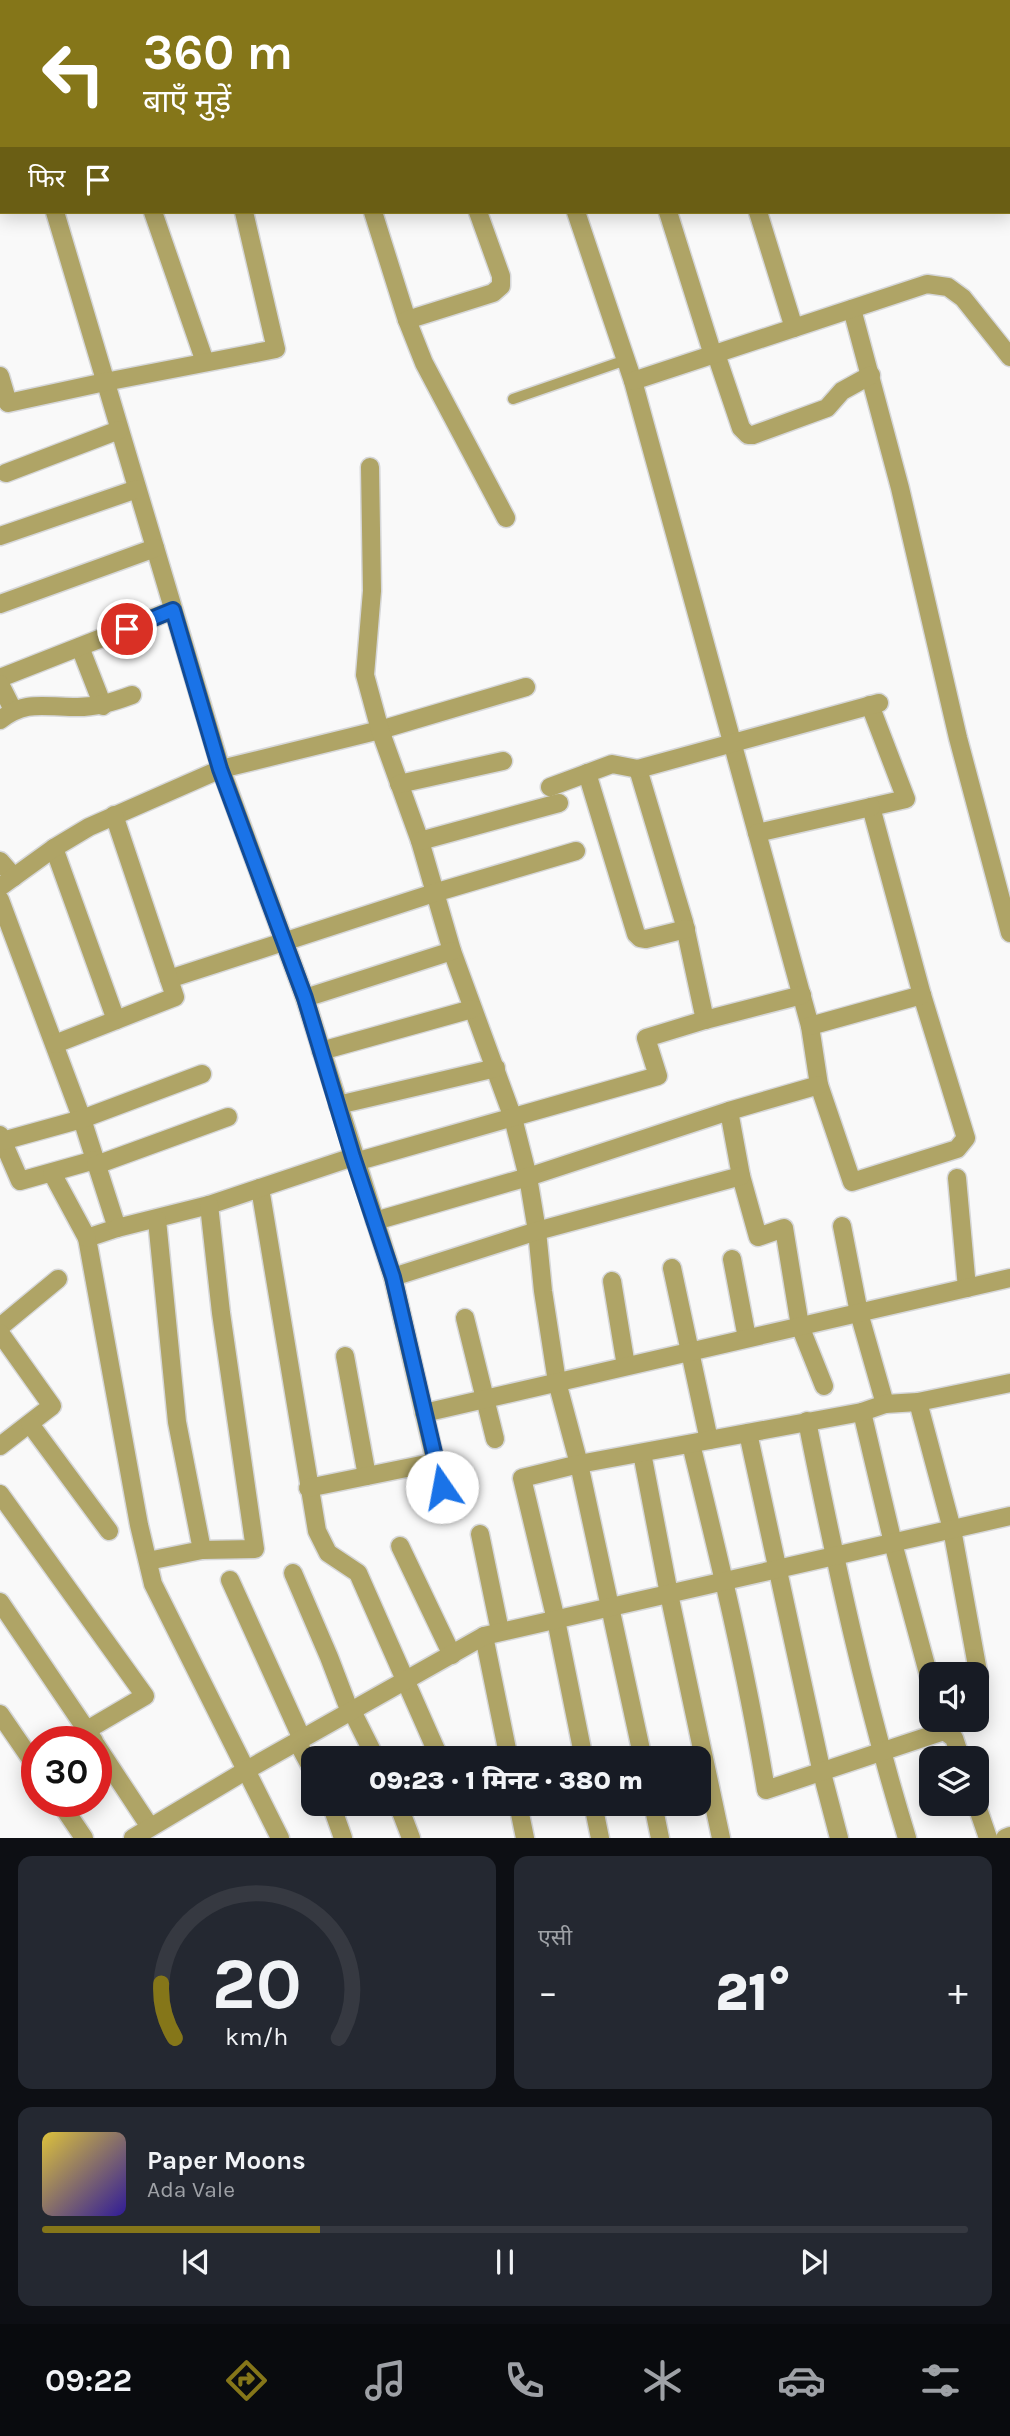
<!DOCTYPE html>
<html lang="hi">
<head>
<meta charset="utf-8">
<style>
  :root { --surface:#171b24; --page:#242831; --text:#f1f3f6; --muted:#9ea1a6; --line:#363941; --accent:#857619 }
  body { margin:0; font-family:Karla,"Noto Sans Devanagari",sans-serif; background:var(--page); color:var(--text); height:100vh; display:flex; flex-direction:column; font-size:26px; white-space:nowrap }
  * { box-sizing:border-box; margin:0 }
  p { font-size:23px; color:var(--muted) }
  .icon { flex:none; width:38px; height:38px; fill:none; stroke:currentColor; stroke-width:2; stroke-linecap:round; stroke-linejoin:round }
  .map { position:relative; height:1838px; overflow:hidden }
  .drawer { display:flex; flex-direction:column; gap:18px; padding:18px; background:#0d0f14; flex:1 }
  .drawer>* { flex:none }
  .hud { position:absolute; left:0px; top:0px; width:1012px; height:214px; box-shadow:0 4px 18px #0003; background:#857619; color:#fff; overflow:hidden }
  .tools { position:absolute; left:919px; top:1662px; display:grid; gap:14px }
  .tools a { display:grid; place-items:center; width:70px; height:70px; border-radius:14px; background:var(--surface); box-shadow:0 4px 18px #0003; font-size:35px }
  .speed { position:absolute; left:21px; top:1726px; display:flex; gap:14px; font-size:35px; font-weight:700; text-align:center }
  .speed>* { display:grid; place-content:center; width:91px; height:91px; border-radius:50%; background:var(--surface); box-shadow:0 4px 18px #0003; line-height:1 }
  .speed .limit { border:10px solid #d22; background:#fff; color:#111 }
  .pin { position:absolute; display:grid; place-items:center; width:60px; height:60px; color:#fff; margin:-30px; border:4px solid #fff; border-radius:50%; box-shadow:0 2px 7px #0007 }
  .me { position:absolute; width:77px; margin:-38px; rotate:348deg; stroke-linejoin:round; filter:drop-shadow(0 0 5px #0008) }
  .turn { display:flex; align-items:center; gap:24px; height:147px; padding:0 28px; font-size:32px }
  .turn .icon { width:91px; height:91px; stroke-width:2.5 }
  .turn b { display:block; font-size:49px; line-height:60px }
  .then { display:flex; align-items:center; height:66px; padding:0 28px; background:#0003; gap:14px; font-size:26px }
  .big { font-size:52px; font-weight:800; line-height:1.1 }
  .drawer .tile { flex:1; display:flex; flex-direction:column; justify-content:center; gap:10px; min-width:0; padding:0 24px; border-radius:14px; background:var(--page) }
  .drawer .dial { align-items:center; gap:0 }
  .dial svg { height:182px; overflow:visible; fill:none; stroke:var(--line); stroke-width:7; stroke-linecap:round; text-anchor:middle }
  .dial text { fill:var(--text); stroke:none }
  .song { display:flex; align-items:center; gap:21px }
  .cover { width:84px; height:84px; border-radius:10px; background:linear-gradient(135deg,hsl(50 70% 55%),hsl(250 70% 35%)) }
  .played { height:7px; border-radius:4px; background:linear-gradient(90deg,var(--accent) 30%,var(--line) 30%) }
  .keys { display:flex; justify-content:space-around; direction:ltr }
  .heat { display:flex; justify-content:space-between; align-items:center; font-size:38px; direction:ltr }
  .drawer .tiles { flex:1; display:grid; gap:18px; grid-template-columns:1fr 1fr }
  .tile:last-child { grid-column:span 2 }
  .trip { position:absolute; left:301px; top:1746px; width:410px; height:70px; border-radius:14px; background:var(--surface); box-shadow:0 4px 18px #0003; font-weight:800; line-height:70px; text-align:center }
  .tabs { display:flex; height:112px; justify-content:space-around; align-items:center; background:#090b0e; color:var(--muted) }
  .tabs .icon { width:49px; height:49px }
  .tabs .on { color:var(--accent) }
  .tabs b { font-size:32px; color:var(--text) }
  .map>svg:first-child { display:block }
</style>
</head>
<body>
<div class="map">
<svg width="1010" height="1838" viewBox="0 0 1010 1838">
  <rect width="100%" height="100%" fill="#f9f9f9"/>
  <g fill="none" stroke-linecap="round" stroke-linejoin="round">
    <defs>
      <g id="lane">
        <path d="M 891,0 L 892,2"/>
        <path d="M 513,399 L 626,360"/>
      </g>
      <g id="street">
        <path d="M 71,0 L 71,2"/>
        <path d="M 197,0 L 197,2"/>
        <path d="M 306,0 L 307,2"/>
        <path d="M 403,0 L 404,2"/>
        <path d="M 506,0 L 506,2"/>
        <path d="M 598,2 L 602,1"/>
        <path d="M 0,14 L 2,20"/>
        <path d="M 0,169 L 2,169"/>
        <path d="M 55,212 L 221,769 L 380,730 L 526,687"/>
        <path d="M 153,212 L 205,362"/>
        <path d="M 373,212 L 407,320 L 424,363 L 506,518"/>
        <path d="M 576,212 L 633,381 L 810,1026 L 819,1085 L 852,1182 L 957,1149 L 966,1138 L 922,995 L 871,807 L 906,799 L 870,705"/>
        <path d="M 668,212 L 713,355"/>
        <path d="M 758,212 L 794,328"/>
        <path d="M 852,309 L 900,488 L 958,738 L 1010,933"/>
        <path d="M 407,320 L 493,293 L 501,286 L 501,276 L 478,212"/>
        <path d="M 716,354 L 741,428 L 748,435 L 753,435 L 827,408 L 842,391 L 871,375"/>
        <path d="M 0,376 L 8,403 L 105,382 L 276,349 L 244,212"/>
        <path d="M 633,381 L 927,284 L 948,287 L 963,298 L 1010,357"/>
        <path d="M 370,467 L 372,591 L 365,675 L 380,730 L 420,841 L 452,951 L 513,1118 L 528,1177 L 537,1231 L 543,1291 L 557,1382 L 579,1464 L 643,1759"/>
        <path d="M 6,473 L 119,430"/>
        <path d="M 0,536 L 137,489"/>
        <path d="M 0,604 L 155,548"/>
        <path d="M 80,647 L 103,706"/>
        <path d="M 0,678 L 173,610"/>
        <path d="M 0,684 L 13,710"/>
        <path d="M 0,720 C 26,700 43,707 73,707 C 94,708 113,702 132,695"/>
        <path d="M 638,769 L 684,922 L 705,1020"/>
        <path d="M 587,773 L 636,934 L 640,938 L 646,939 L 686,929"/>
        <path d="M 399,784 L 503,761"/>
        <path d="M 550,787 L 612,764 L 638,769 L 879,703"/>
        <path d="M 757,833 L 871,807"/>
        <path d="M 420,841 L 559,803"/>
        <path d="M 54,848 L 116,1020"/>
        <path d="M 0,861 L 14,877"/>
        <path d="M 0,887 L 54,848 L 89,827 L 221,769 L 305,998 L 393,1277 L 447,1512"/>
        <path d="M 0,900 L 82,1119 L 117,1228 L 87,1238 L 139,1525 L 153,1584 L 280,1838"/>
        <path d="M 169,979 L 434,893 L 576,851"/>
        <path d="M 305,998 L 452,951"/>
        <path d="M 810,1026 L 922,995"/>
        <path d="M 55,1044 L 175,997 L 114,815"/>
        <path d="M 321,1051 L 472,1009"/>
        <path d="M 338,1105 L 496,1068"/>
        <path d="M 729,1111 L 741,1176 L 758,1237 L 784,1228 L 800,1326 L 824,1386"/>
        <path d="M 0,1135 L 20,1181 L 95,1160"/>
        <path d="M 2,1141 L 82,1119 L 202,1074"/>
        <path d="M 355,1162 L 658,1076 L 646,1038 L 705,1020 L 802,995"/>
        <path d="M 96,1165 L 228,1117"/>
        <path d="M 52,1173 L 87,1238"/>
        <path d="M 957,1178 L 967,1288"/>
        <path d="M 260,1188 L 317,1531 L 328,1553 L 358,1573 L 440,1759"/>
        <path d="M 375,1221 L 528,1177 L 729,1111 L 819,1085"/>
        <path d="M 842,1226 L 859,1313 L 885,1404"/>
        <path d="M 117,1228 L 209,1205 L 353,1157"/>
        <path d="M 732,1259 L 747,1338"/>
        <path d="M 672,1268 L 709,1440"/>
        <path d="M 393,1277 L 537,1231 L 741,1176"/>
        <path d="M 612,1281 L 626,1366"/>
        <path d="M 465,1318 L 495,1439"/>
        <path d="M 0,1327 L 58,1279"/>
        <path d="M 0,1333 L 52,1406 L 0,1446"/>
        <path d="M 345,1356 L 367,1476"/>
        <path d="M 918,1402 L 952,1529 L 979,1677"/>
        <path d="M 862,1412 L 893,1543 L 931,1684"/>
        <path d="M 424,1413 L 1010,1278"/>
        <path d="M 807,1421 C 835,1561 865,1701 907,1838"/>
        <path d="M 30,1424 L 109,1531"/>
        <path d="M 748,1433 L 822,1773 L 839,1838"/>
        <path d="M 691,1444 C 719,1558 747,1673 766,1790 L 944,1731 L 954,1738 L 961,1759"/>
        <path d="M 642,1453 L 669,1594 L 721,1838"/>
        <path d="M 308,1488 L 436,1462"/>
        <path d="M 0,1494 L 145,1696 L 87,1730"/>
        <path d="M 480,1534 L 500,1631"/>
        <path d="M 400,1546 L 452,1655"/>
        <path d="M 202,1550 L 255,1549 L 221,1313 L 209,1205"/>
        <path d="M 148,1561 L 202,1550 L 177,1422 L 157,1220"/>
        <path d="M 293,1573 L 329,1657 L 350,1712"/>
        <path d="M 230,1580 L 302,1739"/>
        <path d="M 0,1602 L 94,1741"/>
        <path d="M 484,1636 L 509,1759"/>
        <path d="M 352,1711 L 376,1759"/>
        <path d="M 0,1714 L 37,1768"/>
        <path d="M 298,1743 L 313,1771"/>
        <path d="M 96,1745 L 150,1827"/>
        <path d="M 584,1759 L 556,1620 L 522,1478 L 579,1464 L 862,1412 L 885,1404 L 918,1402 L 1010,1383"/>
        <path d="M 59,1801 L 84,1838"/>
        <path d="M 976,1803 L 988,1838"/>
        <path d="M 331,1804 L 343,1838"/>
        <path d="M 398,1804 L 411,1838"/>
        <path d="M 518,1804 L 525,1838"/>
        <path d="M 593,1804 L 600,1838"/>
        <path d="M 653,1804 L 660,1838"/>
        <path d="M 133,1838 L 245,1771 L 484,1636 L 1010,1516"/>
        <path d="M 1005,1838 L 1010,1836"/>
      </g>
    </defs>
    <use href="#lane" stroke="#d6d7d9" stroke-width="13"/>
    <use href="#street" stroke="#d6d7d9" stroke-width="21"/>
    <use href="#lane" stroke="#afa466" stroke-width="10"/>
    <use href="#street" stroke="#afa466" stroke-width="18"/>
  </g>
  <g fill="none" stroke-linecap="round" stroke-linejoin="round">
    <defs>
      <path id="route" d="M 127,629 L 173,610 L 220,769 L 305,998 L 353,1157 L 393,1277 L 442,1487"/>
    </defs>
    <use href="#route" stroke="#114b97" stroke-width="18"/>
    <use href="#route" stroke="#1a73e8" stroke-width="12"/>
  </g>
</svg>
<div class="tools">
<a><svg class="icon" aria-label="sound" viewBox="0 0 24 24"><path d="M4 9h4l5-4v14l-5-4H4zM17 9q2 3 0 6"/></svg></a>
<a><svg class="icon" aria-label="layers" viewBox="0 0 24 24"><path d="M12 4l9 5-9 5-9-5zM3 14l9 5 9-5"/></svg></a>
</div>
<div class="speed"><div class="limit">30</div></div>
<div class="pin" style="left:127px;top:629px;background:#d93025"><svg class="icon" aria-label="arrive" viewBox="0 0 24 24"><path d="M6 21V4h12l-3 4 3 4H6"/></svg></div>
<svg class="me" style="left:442px;top:1487px" viewBox="-20 -20 40 40"><circle r="19" fill="#fff"/><path d="M0-13L10 11 0 6-10 11z" fill="#1a73e8"/></svg>
<div class="trip">09:23 · 1 मिनट · 380 m</div>
<div class="hud">
<div class="turn"><svg class="icon" aria-label="left" viewBox="0 0 24 24"><path d="M17 20v-9H6M10 6l-5 5 5 5"/></svg><div><b>360 m</b>बाएँ मुड़ें</div></div>
<div class="then">फिर<svg class="icon" aria-label="arrive" viewBox="0 0 24 24"><path d="M6 21V4h12l-3 4 3 4H6"/></svg></div>
</div>
</div>
<section class="drawer">
<div class="tiles">
<div class="tile dial"><svg viewBox="0 0 100 80">
<path d="M14 69A42 42 0 1 1 86 69"/>
<path d="M14 69A42 42 0 0 1 8 45" stroke="#857619"/>
<text x="50" y="56" font-size="32" font-weight="700">20</text>
<text x="50" y="72" font-size="11">km/h</text>
</svg></div>
<div class="tile"><p>एसी</p>
<div class="heat"><a>−</a><b class="big">21°</b><a>+</a></div>
</div>
<div class="tile">
<div class="song"><i class="cover"></i><div><b>Paper Moons</b><p>Ada Vale</p></div></div>
<div class="played"></div>
<div class="keys"><svg class="icon" aria-label="previous" viewBox="0 0 24 24"><path d="M18 5L8 12l10 7zM5 5v14"/></svg><svg class="icon" aria-label="pause" viewBox="0 0 24 24"><path d="M8 5v14M16 5v14"/></svg><svg class="icon" aria-label="next" viewBox="0 0 24 24"><path d="M6 5l10 7-10 7zM19 5v14"/></svg></div>
</div>
</div>
</section>
<nav class="tabs">
<b>09:22</b>
<svg class="icon on" aria-label="directions" viewBox="0 0 24 24"><path d="M12 3l9 9-9 9-9-9zM9 14v-3h6M13 9l2 2-2 2"/></svg>
<svg class="icon" aria-label="music" viewBox="0 0 24 24"><path d="M9 18V5l10-2v13"/><circle cx="6" cy="18" r="3"/><circle cx="16" cy="16" r="3"/></svg>
<svg class="icon" aria-label="phone" viewBox="0 0 24 24"><path d="M5 4h4l2 5-3 2q2 4 5 5l2-3 5 2v4C11 20 4 13 5 4z"/></svg>
<svg class="icon" aria-label="climate" viewBox="0 0 24 24"><path d="M12 3v18M4 7l16 10M4 17L20 7"/></svg>
<svg class="icon" aria-label="car" viewBox="0 0 24 24"><path d="M5 17H2v-5l4-1 3-4h7l3 4 3 1v5h-3M9 17h6M6 11h13"/><circle cx="7" cy="17" r="2"/><circle cx="17" cy="17" r="2"/></svg>
<svg class="icon" aria-label="filters" viewBox="0 0 24 24"><path d="M4 7h16M4 17h16"/><circle cx="9" cy="7" r="2"/><circle cx="15" cy="17" r="2"/></svg>
</nav>
</body>
</html>
